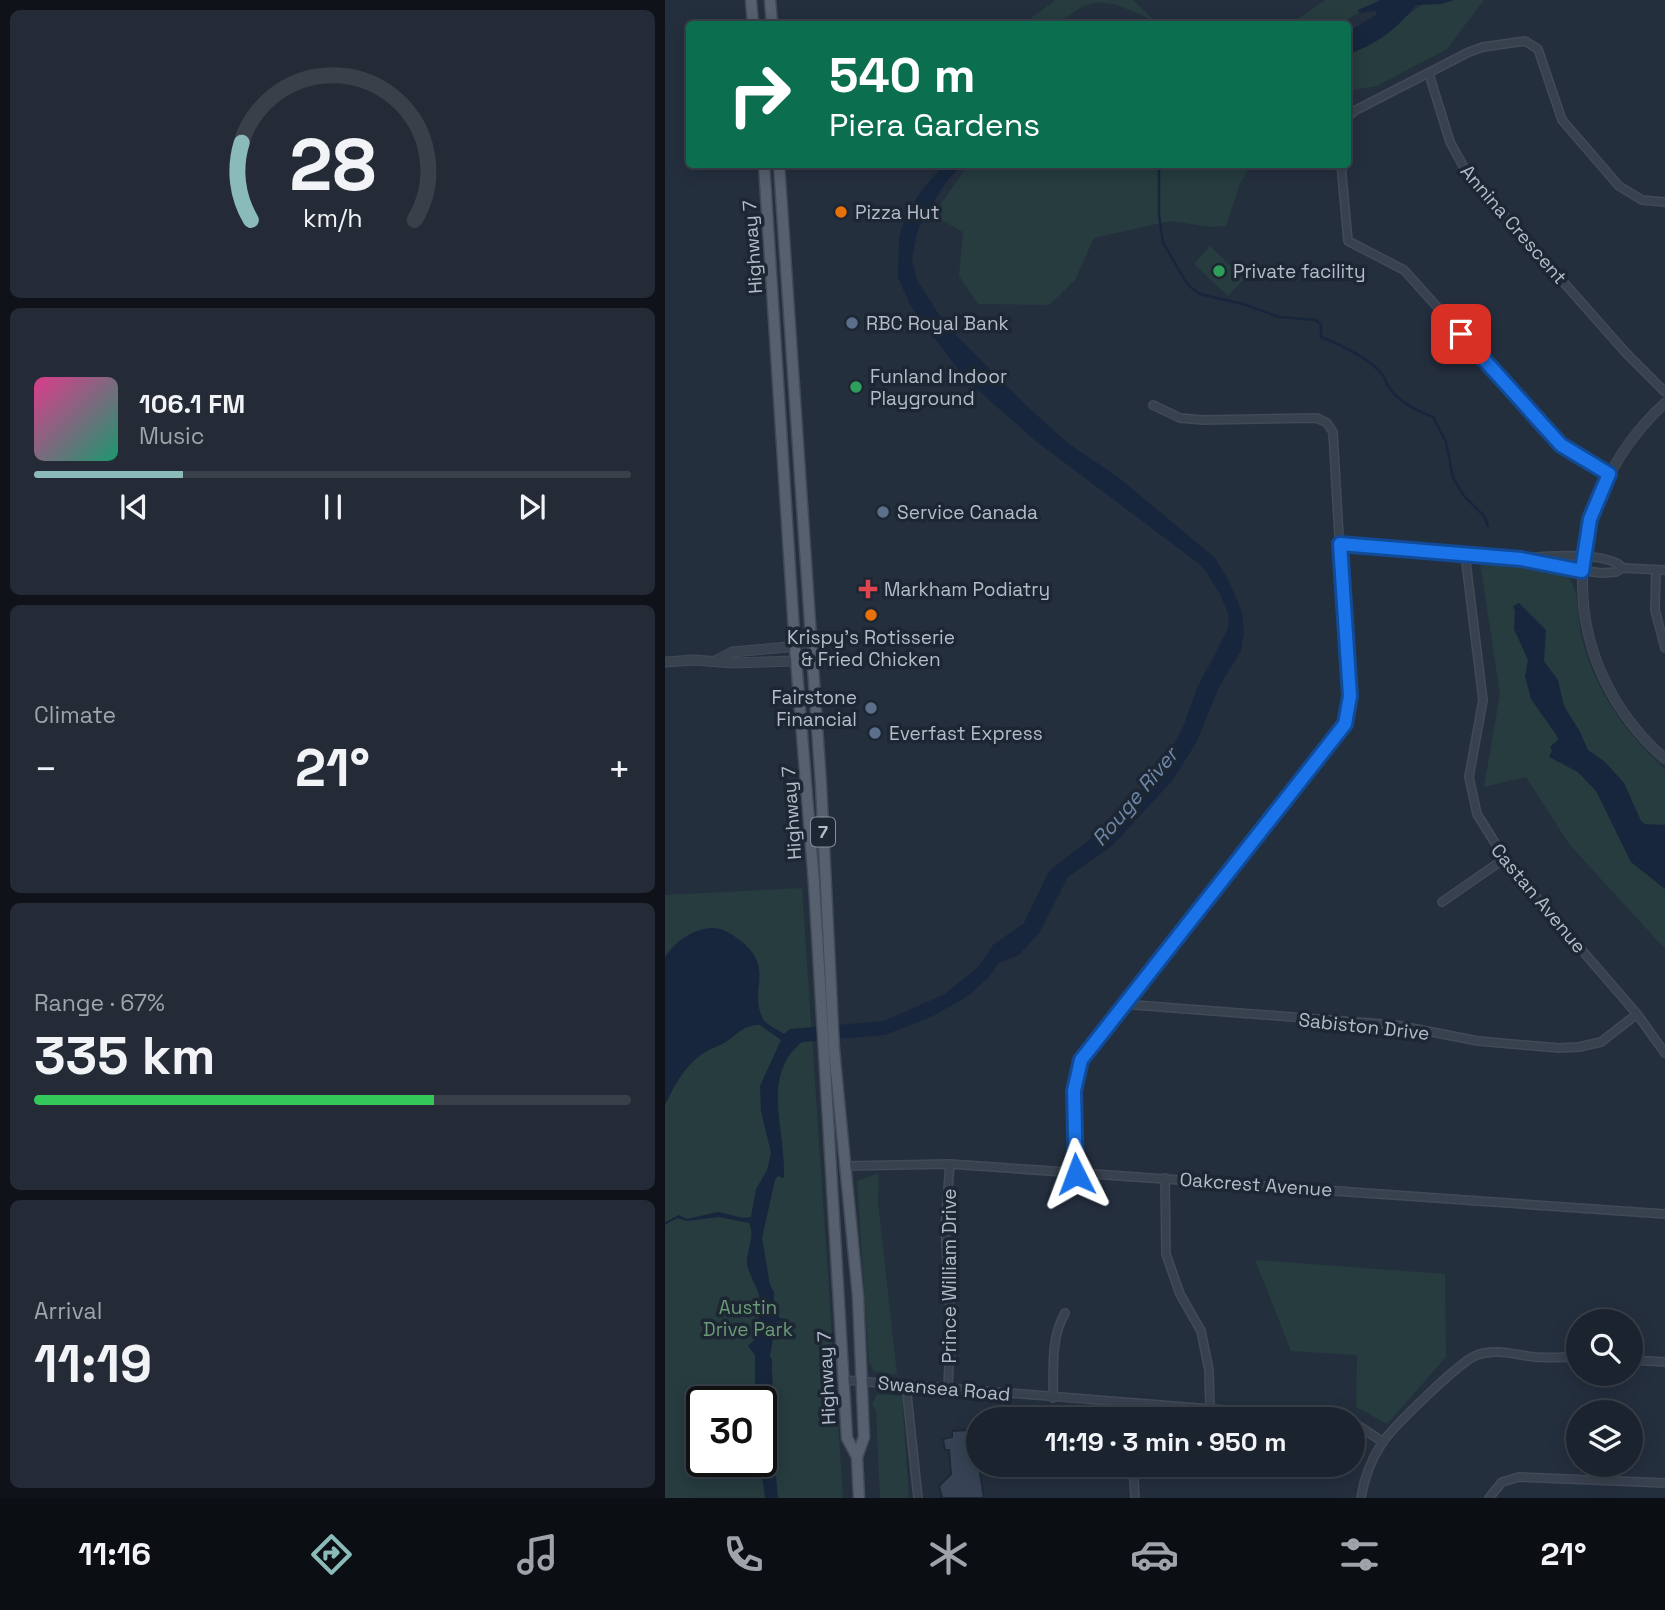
<!DOCTYPE html>
<html lang="en">
<head>
<meta charset="utf-8">
<style>
  :root { --surface:#1b232e; --page:#242b36; --text:#f1f3f6; --muted:#a0a4aa; --line:#39404a; --accent:#8bbbb9 }
  body { margin:0; font-family:"Space Grotesk",sans-serif; background:var(--page); color:var(--text); height:100vh; display:flex; flex-direction:column; font-size:26px; white-space:nowrap }
  * { box-sizing:border-box; margin:0 }
  p { font-size:23px; color:var(--muted) }
  .icon { flex:none; width:38px; height:38px; fill:none; stroke:currentColor; stroke-width:2; stroke-linecap:round; stroke-linejoin:round }
  .map { position:relative; flex:1; overflow:hidden }
  .details { display:flex; flex-direction:column; gap:10px; padding:10px; background:#0f1319; width:665px }
  .details>* { flex:none }
  .guide { position:absolute; left:21px; top:21px; width:665px; height:147px; border-radius:7px; box-shadow:0 4px 18px #0003,0 0 0 2px var(--line); background:#0b6e4f; color:#fff; overflow:hidden }
  .controls { position:absolute; left:901px; top:1309px; display:grid; gap:14px }
  .controls a { display:grid; place-items:center; width:77px; height:77px; border-radius:50%; background:var(--surface); box-shadow:0 4px 18px #0003,0 0 0 2px var(--line); font-size:35px }
  .speed { position:absolute; left:21px; top:1386px; display:flex; gap:14px; font-size:35px; font-weight:700; text-align:center }
  .speed>* { display:grid; place-content:center; width:91px; height:91px; border-radius:50%; background:var(--surface); box-shadow:0 4px 18px #0003,0 0 0 2px var(--line); line-height:1 }
  .speed .limit { border:4px solid #111; border-radius:10px; background:#fff; color:#111 }
  .pin { position:absolute; display:grid; place-items:center; width:60px; height:60px; color:#fff; margin:-30px; border-radius:14px; box-shadow:0 4px 10px #0006 }
  .me { position:absolute; width:77px; margin:-38px; rotate:357deg; stroke-linejoin:round; filter:drop-shadow(0 0 5px #0008) }
  .turn { display:flex; align-items:center; gap:24px; height:147px; padding:0 28px; font-size:32px }
  .turn .icon { width:91px; height:91px; stroke-width:2.5 }
  .turn b { display:block; font-size:49px; line-height:60px }
  .big { font-size:52px; font-weight:700; line-height:1.1 }
  .details .widget { flex:1; display:flex; flex-direction:column; justify-content:center; gap:10px; min-width:0; padding:0 24px; border-radius:10px; background:var(--page) }
  .details .dial { align-items:center; gap:0 }
  .dial svg { height:182px; overflow:visible; fill:none; stroke:var(--line); stroke-width:7; stroke-linecap:round; text-anchor:middle }
  .dial text { fill:var(--text); stroke:none }
  .song { display:flex; align-items:center; gap:21px }
  .cover { width:84px; height:84px; border-radius:10px; background:linear-gradient(135deg,hsl(330 70% 55%),hsl(160 70% 35%)) }
  .played { height:7px; border-radius:4px; background:linear-gradient(90deg,var(--accent) 25%,var(--line) 25%) }
  .keys { display:flex; justify-content:space-around; direction:ltr }
  .heat { display:flex; justify-content:space-between; align-items:center; font-size:38px; direction:ltr }
  .charge { height:10px; border-radius:5px; background:linear-gradient(90deg,#34c759 67%,var(--line) 0) }
  .trip { position:absolute; left:301px; top:1407px; width:399px; height:70px; border-radius:35px; background:var(--surface); box-shadow:0 4px 18px #0003,0 0 0 2px var(--line); font-weight:700; line-height:70px; text-align:center }
  .dock { display:flex; height:112px; justify-content:space-around; align-items:center; background:#0b0e12; color:var(--muted) }
  .dock .icon { width:49px; height:49px }
  .dock .active { color:var(--accent) }
  .dock b { font-size:32px; color:var(--text) }
  main { display:flex; flex:1; min-height:0 }
  .map>svg:first-child { display:block }
</style>
</head>
<body>
<main>
<section class="details">
<div class="widget dial"><svg viewBox="0 0 100 80">
<path d="M14 69A42 42 0 1 1 86 69"/>
<path d="M14 69A42 42 0 0 1 10 35" stroke="#8bbbb9"/>
<text x="50" y="56" font-size="32" font-weight="700">28</text>
<text x="50" y="72" font-size="11">km/h</text>
</svg></div>
<div class="widget">
<div class="song"><i class="cover"></i><div><b>106.1 FM</b><p>Music</p></div></div>
<div class="played"></div>
<div class="keys"><svg class="icon" aria-label="previous" viewBox="0 0 24 24"><path d="M18 5L8 12l10 7zM5 5v14"/></svg><svg class="icon" aria-label="pause" viewBox="0 0 24 24"><path d="M8 5v14M16 5v14"/></svg><svg class="icon" aria-label="next" viewBox="0 0 24 24"><path d="M6 5l10 7-10 7zM19 5v14"/></svg></div>
</div>
<div class="widget"><p>Climate</p>
<div class="heat"><a>−</a><b class="big">21°</b><a>+</a></div>
</div>
<div class="widget"><p>Range · 67%</p><b class="big">335 km</b><div class="charge"></div></div>
<div class="widget"><p>Arrival</p><b class="big">11:19</b></div>
</section>
<div class="map">
<svg width="1000" height="1498" viewBox="0 0 1000 1498">
  <rect width="100%" height="100%" fill="#242f3e"/>
  <g fill="#263c3f" fill-rule="evenodd">
    <path d="M 391,0 L 468,0 L 490,21 L 452,5 L 433,2 L 418,6 L 392,24 L 358,24 Z"/>
    <path d="M 660,0 L 714,0 L 677,23 L 626,24 Z"/>
    <path d="M 763,0 L 819,0 L 782,49 L 712,86 L 683,91 L 683,46 L 741,16 Z"/>
    <path d="M 303,165 L 303,164 L 586,165 L 575,184 L 561,226 L 547,227 L 505,221 L 429,238 L 410,280 L 384,305 L 313,304 L 294,276 L 298,232 L 268,215 Z"/>
    <path d="M 545,246 L 579,279 L 563,296 L 529,264 Z"/>
    <path d="M 815,563 L 894,570 C 917,579 911,618 917,638 C 930,691 960,732 1000,769 L 1000,949 L 904,844 L 861,777 L 819,787 L 835,694 Z"/>
    <path d="M 137,888 L 178,1498 L 0,1498 L 0,895 ZM 37,1402 L 96,1402 L 96,1461 L 37,1461 Z"/>
    <path d="M 214,1173 L 213,1202 L 232,1375 L 209,1371 L 204,1362 L 192,1181 Z"/>
    <path d="M 590,1260 L 780,1274 L 781,1357 L 722,1424 L 691,1407 L 692,1355 L 626,1351 Z"/>
    <path d="M 212,1394 L 237,1396 L 244,1498 L 215,1498 L 211,1411 L 207,1405 Z"/>
  </g>
  <g fill="#17263c">
    <path d="M 716,0 L 789,0 L 776,4 L 751,5 C 732,29 711,45 683,54 L 683,32 L 711,15 L 711,11 L 695,13 L 693,10 Z"/>
    <path d="M 279,165 L 296,165 L 279,185 L 253,229 L 247,259 L 252,280 L 273,313 L 293,337 L 364,408 L 404,444 L 453,477 L 549,557 L 564,581 L 577,612 L 579,632 L 576,651 L 555,685 L 531,743 L 507,781 L 448,845 L 403,877 L 375,932 L 354,955 L 334,963 L 324,977 L 303,996 L 268,1016 L 220,1035 L 137,1042 C 96,1075 120,1128 119,1173 L 119,1178 L 113,1176 L 110,1180 L 97,1238 L 105,1285 L 109,1292 L 108,1315 L 122,1320 L 111,1322 L 105,1356 L 107,1360 C 106,1374 110,1389 105,1402 L 109,1411 L 110,1425 L 107,1424 L 103,1413 L 100,1415 L 100,1423 L 107,1435 L 113,1498 L 100,1498 L 95,1461 L 96,1402 L 86,1402 L 90,1387 L 90,1355 L 83,1346 L 96,1333 C 91,1322 95,1313 95,1301 C 94,1288 81,1271 82,1260 C 83,1247 90,1235 84,1223 L 54,1217 L 22,1221 L 12,1218 L 0,1225 L 0,1222 L 14,1215 L 22,1219 L 53,1212 L 78,1218 L 86,1217 L 91,1189 L 102,1170 L 106,1153 L 96,1111 L 95,1086 L 116,1040 L 95,1025 C 78,1025 74,1033 61,1042 C 53,1047 43,1049 36,1055 C 19,1067 9,1086 0,1105 L 0,957 C 11,941 25,931 44,928 C 53,927 61,931 69,936 C 114,966 82,988 98,1019 C 101,1025 113,1029 119,1034 L 125,1029 L 219,1021 L 280,994 L 314,966 L 328,945 L 359,923 L 384,871 L 438,829 L 473,794 L 501,760 L 518,727 L 532,688 L 563,629 L 564,616 L 556,596 L 542,573 L 533,563 L 372,442 L 324,400 L 297,375 L 245,305 L 233,277 L 234,237 L 242,213 L 256,191 Z"/>
    <path d="M 854,603 L 881,630 L 879,661 L 893,680 L 899,706 L 915,732 L 923,750 L 940,762 L 959,783 L 976,821 L 980,824 L 1000,825 L 1000,889 L 966,862 L 931,791 L 913,772 L 884,757 L 887,751 L 885,747 L 893,740 L 892,736 L 866,699 L 860,676 L 863,660 L 849,629 L 850,611 L 848,606 Z"/>
  </g>
  <g fill="none" stroke-linecap="round" stroke-linejoin="round">
    <path stroke="#17263c" stroke-width="2.5" d="M 494,164 L 494,215 L 498,243 L 523,285 L 535,294 L 578,304 L 614,317 L 651,320 L 656,325 L 656,337 C 676,345 704,358 718,375 C 721,380 722,386 726,390 C 736,403 752,411 768,417 L 781,442 L 788,478 L 799,496 L 819,516 L 823,526"/>
  </g>
  <path fill="#364354" stroke="#1f2835" stroke-width="2" d="M 305,1430 L 305,1437 L 313,1436 L 311,1447 L 319,1498 L 277,1498 L 274,1486 L 286,1474 L 284,1450 L 280,1450 L 278,1439 L 287,1437 L 287,1431 Z"/>
  <g fill="none" stroke-linecap="round" stroke-linejoin="round">
    <defs>
      <g id="minor">
        <path d="M 764,74 L 785,142 L 802,173 L 961,353 L 1000,392"/>
        <path d="M 682,117 L 691,110 L 804,52 L 818,47 L 860,41 L 873,49 L 897,120 L 954,186 L 977,200 L 1000,202"/>
        <path d="M 676,164 L 683,241 L 739,270 L 896,445 L 944,474"/>
        <path d="M 675,544 L 856,559 L 879,565 L 936,573 L 951,572 L 958,568 L 1000,570"/>
        <path d="M 800,554 L 818,700 L 804,777 L 812,814 L 845,867 L 972,1014 L 1000,1053"/>
        <path d="M 861,558 C 883,556 943,551 958,568"/>
        <path d="M 991,570 L 990,610 L 1000,648"/>
        <path d="M 777,902 L 839,859"/>
        <path d="M 457,1004 L 731,1025 L 813,1041 L 894,1048 L 914,1047 L 936,1042 L 972,1014"/>
        <path d="M 181,1166 L 285,1164 L 1000,1214"/>
        <path d="M 411,1174 L 409,1091 L 416,1060 L 457,1004 L 673,736 L 684,710 L 668,432 L 662,423 L 652,418 L 538,420 L 515,418 L 488,405"/>
        <path d="M 500,1178 L 501,1254 L 515,1294 L 536,1331 L 544,1370 L 545,1409"/>
        <path d="M 966,1360 L 1000,1362"/>
        <path d="M 179,1380 L 673,1419"/>
        <path d="M 241,1385 L 253,1498"/>
        <path d="M 283,1387 L 286,1325 L 280,1228 L 285,1164"/>
        <path d="M 388,1398 C 389,1369 385,1339 400,1313"/>
        <path d="M 464,1403 L 465,1419"/>
        <path d="M 688,1422 L 718,1442"/>
        <path d="M 468,1465 L 470,1498"/>
        <path d="M 696,1498 C 699,1478 706,1460 717,1443 C 728,1427 795,1361 812,1355 C 831,1348 850,1355 870,1357 C 884,1358 899,1357 914,1357"/>
        <path d="M 824,1498 L 837,1482 L 854,1477 L 1000,1483"/>
      </g>
      <g id="tertiary">
        <path d="M 1000,403 C 892,503 888,660 1000,759"/>
        <path d="M 52,660 L 67,652 L 146,645"/>
        <path d="M 0,662 L 29,660 L 68,663 L 131,661"/>
      </g>
      <g id="primary">
        <path d="M 86,0 L 88,24"/>
        <path d="M 105,0 L 107,24"/>
        <path d="M 99,164 L 130,647 L 149,883 L 182,1438 L 192,1457 L 194,1498"/>
        <path d="M 114,164 L 156,785 L 169,1050 L 193,1296 L 199,1437 L 192,1457"/>
      </g>
    </defs>
    <use href="#minor" stroke="#414a57" stroke-width="10"/>
    <use href="#tertiary" stroke="#414a57" stroke-width="11"/>
    <use href="#primary" stroke="#414a57" stroke-width="13"/>
    <use href="#minor" stroke="#38414e" stroke-width="7"/>
    <use href="#tertiary" stroke="#38414e" stroke-width="9"/>
    <use href="#primary" stroke="#56606e" stroke-width="10"/>
  </g>
  <g fill="none" stroke-linecap="round" stroke-linejoin="round">
    <defs>
      <path id="route" d="M 411,1174 L 409,1091 L 416,1060 L 680,724 L 685,696 L 675,544 L 856,559 L 917,571 L 925,519 L 944,474 L 896,445 L 796,334"/>
    </defs>
    <use href="#route" stroke="#114b97" stroke-width="18"/>
    <use href="#route" stroke="#1a73e8" stroke-width="12"/>
  </g>
  <g fill="#e8710a" stroke="#1d2633" stroke-width="2.5">
    <circle cx="176" cy="212" r="7"/>
    <circle cx="206" cy="615" r="7"/>
  </g>
  <g fill="#2e9e5b" stroke="#1d2633" stroke-width="2.5">
    <circle cx="554" cy="271" r="7"/>
    <circle cx="191" cy="387" r="7"/>
  </g>
  <g fill="#5c6f8a" stroke="#1d2633" stroke-width="2.5">
    <circle cx="187" cy="323" r="7"/>
    <circle cx="218" cy="512" r="7"/>
    <circle cx="206" cy="708" r="7"/>
    <circle cx="210" cy="733" r="7"/>
  </g>
  <path fill="#e0444e" stroke="#1d2633" stroke-width="2.5" d="M199.5 578.5h7v7h7v7h-7v7h-7v-7h-7v-7h7z"/>
  <g text-anchor="middle" stroke-width="7" stroke-linejoin="round" paint-order="stroke">
    <rect fill="#1d2633" stroke="#878f9c" stroke-width="2" x="146" y="817.5" width="24" height="29" rx="5"/>
    <g font-size="18" font-weight="bold" fill="#b4bcc9">
      <text x="158" y="838">7</text>
    </g>
    <g font-size="19" fill="#b4bcc9" stroke="#1d2633" text-anchor="start">
      <text x="190" y="219">Pizza Hut</text>
      <text x="568" y="278">Private facility</text>
      <text x="201" y="330">RBC Royal Bank</text>
      <text x="205" y="383">Funland Indoor<tspan x="205" dy="22">Playground</tspan></text>
      <text x="232" y="519">Service Canada</text>
      <text x="219" y="596">Markham Podiatry</text>
      <text x="206" y="644" text-anchor="middle">Krispy’s Rotisserie<tspan x="206" dy="22">&amp; Fried Chicken</tspan></text>
      <text x="192" y="704" text-anchor="end">Fairstone<tspan x="192" dy="22">Financial</tspan></text>
      <text x="224" y="740">Everfast Express</text>
    </g>
    <g font-size="19" fill="#b4bcc9" stroke="#1d2633">
      <text transform="translate(849 224) rotate(49)" y="7">Annina Crescent</text>
      <text transform="translate(87 247) rotate(-94)" y="7">Highway 7</text>
      <text transform="translate(126 813) rotate(-94)" y="7">Highway 7</text>
      <text transform="translate(874 898) rotate(50)" y="7">Castan Avenue</text>
      <text transform="translate(699 1026) rotate(6)" y="7">Sabiston Drive</text>
      <text transform="translate(591 1184) rotate(4)" y="7">Oakcrest Avenue</text>
      <text transform="translate(284 1276) rotate(-90)" y="7">Prince William Drive</text>
      <text transform="translate(161 1378) rotate(-93)" y="7">Highway 7</text>
      <text transform="translate(279 1388) rotate(5)" y="7">Swansea Road</text>
    </g>
    <g font-size="19" fill="#6b9a76" stroke="#1d2633">
      <text x="83" y="1314">Austin<tspan x="83" dy="22">Drive Park</tspan></text>
    </g>
    <g font-size="21" font-style="italic" fill="#6d86a8" stroke="#1d2633">
      <text transform="translate(470 797) rotate(-50)" y="7">Rouge River</text>
    </g>
  </g>
</svg>
<div class="controls">
<a><svg class="icon" aria-label="search" viewBox="0 0 24 24"><circle cx="10" cy="10" r="6"/><path d="M15 15l6 6"/></svg></a>
<a><svg class="icon" aria-label="layers" viewBox="0 0 24 24"><path d="M12 4l9 5-9 5-9-5zM3 14l9 5 9-5"/></svg></a>
</div>
<div class="speed"><div class="limit">30</div></div>
<div class="pin" style="left:796px;top:334px;background:#d93025"><svg class="icon" aria-label="arrive" viewBox="0 0 24 24"><path d="M6 21V4h12l-3 4 3 4H6"/></svg></div>
<svg class="me" style="left:411px;top:1174px" viewBox="-20 -20 40 40"><path d="M0-17L14 15 0 8-14 15z" fill="#1a73e8" stroke="#fff" stroke-width="4"/></svg>
<div class="trip">11:19 · 3 min · 950 m</div>
<div class="guide">
<div class="turn"><svg class="icon" aria-label="right" viewBox="0 0 24 24"><path d="M7 20v-9h11M14 6l5 5-5 5"/></svg><div><b>540 m</b>Piera Gardens</div></div>
</div>
</div>
</main>
<nav class="dock">
<b>11:16</b>
<svg class="icon active" aria-label="directions" viewBox="0 0 24 24"><path d="M12 3l9 9-9 9-9-9zM9 14v-3h6M13 9l2 2-2 2"/></svg>
<svg class="icon" aria-label="music" viewBox="0 0 24 24"><path d="M9 18V5l10-2v13"/><circle cx="6" cy="18" r="3"/><circle cx="16" cy="16" r="3"/></svg>
<svg class="icon" aria-label="phone" viewBox="0 0 24 24"><path d="M5 4h4l2 5-3 2q2 4 5 5l2-3 5 2v4C11 20 4 13 5 4z"/></svg>
<svg class="icon" aria-label="climate" viewBox="0 0 24 24"><path d="M12 3v18M4 7l16 10M4 17L20 7"/></svg>
<svg class="icon" aria-label="car" viewBox="0 0 24 24"><path d="M5 17H2v-5l4-1 3-4h7l3 4 3 1v5h-3M9 17h6M6 11h13"/><circle cx="7" cy="17" r="2"/><circle cx="17" cy="17" r="2"/></svg>
<svg class="icon" aria-label="filters" viewBox="0 0 24 24"><path d="M4 7h16M4 17h16"/><circle cx="9" cy="7" r="2"/><circle cx="15" cy="17" r="2"/></svg>
<b>21°</b>
</nav>
</body>
</html>
